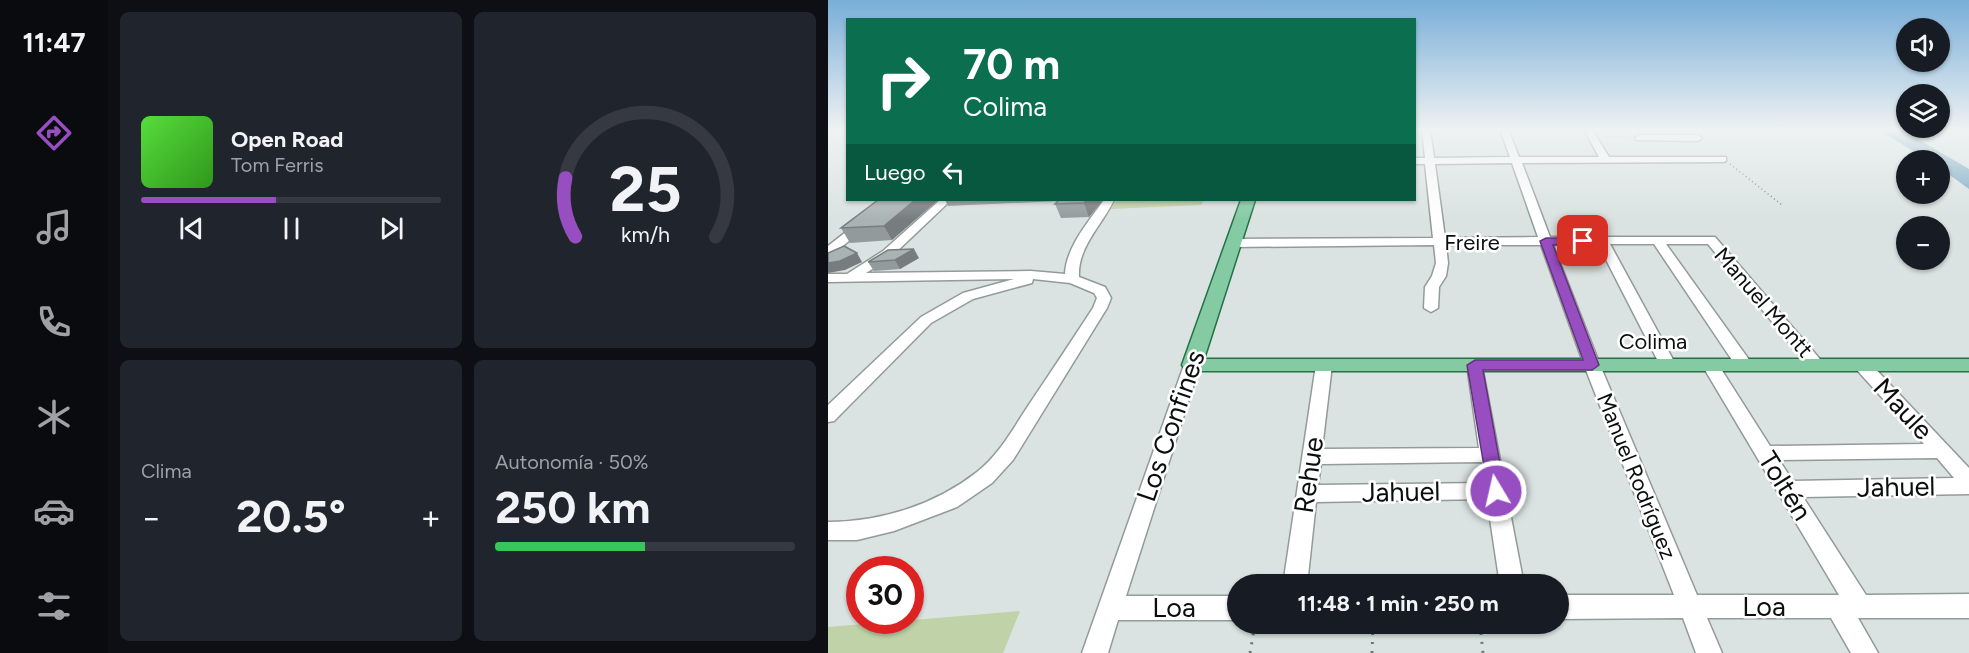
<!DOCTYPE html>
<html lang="es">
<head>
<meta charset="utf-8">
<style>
  :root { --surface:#171b24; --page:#20242c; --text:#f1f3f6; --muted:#9ea1a6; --line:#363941; --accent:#974ec1 }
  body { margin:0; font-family:Figtree,sans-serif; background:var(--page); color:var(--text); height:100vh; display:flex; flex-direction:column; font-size:22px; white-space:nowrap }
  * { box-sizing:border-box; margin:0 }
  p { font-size:20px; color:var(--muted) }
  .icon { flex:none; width:33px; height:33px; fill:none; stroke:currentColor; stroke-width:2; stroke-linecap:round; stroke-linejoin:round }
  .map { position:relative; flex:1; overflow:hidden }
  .details { display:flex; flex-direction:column; gap:12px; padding:12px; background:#0d0f14; width:720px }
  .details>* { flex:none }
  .hud { position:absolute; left:18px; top:18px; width:570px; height:183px; border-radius:0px; box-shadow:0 2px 4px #0004; background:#0b6e4f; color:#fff; overflow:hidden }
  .buttons { position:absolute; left:1068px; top:18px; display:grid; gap:12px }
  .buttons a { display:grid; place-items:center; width:54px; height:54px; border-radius:50%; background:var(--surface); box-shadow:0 2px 4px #0004; font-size:30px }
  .speed { position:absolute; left:18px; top:556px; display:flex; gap:12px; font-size:30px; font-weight:700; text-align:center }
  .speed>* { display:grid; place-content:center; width:78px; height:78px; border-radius:50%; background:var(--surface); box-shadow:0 2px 4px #0004; line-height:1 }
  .speed .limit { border:9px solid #d22; background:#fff; color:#111 }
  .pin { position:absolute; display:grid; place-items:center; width:51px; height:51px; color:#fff; margin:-26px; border-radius:12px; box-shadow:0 3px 9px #0006 }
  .me { position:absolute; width:66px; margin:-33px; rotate:351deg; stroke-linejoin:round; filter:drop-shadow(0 0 4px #0008) }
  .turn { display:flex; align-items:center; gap:21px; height:126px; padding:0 18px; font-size:27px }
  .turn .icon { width:78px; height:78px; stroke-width:2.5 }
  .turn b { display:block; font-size:42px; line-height:51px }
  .then { display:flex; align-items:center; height:57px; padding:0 18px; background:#0003; gap:12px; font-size:22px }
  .big { font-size:45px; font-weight:700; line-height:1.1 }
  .details .widget { flex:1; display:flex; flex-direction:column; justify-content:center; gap:9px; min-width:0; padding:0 21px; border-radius:9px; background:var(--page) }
  .details .dial { align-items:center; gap:0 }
  .dial svg { height:156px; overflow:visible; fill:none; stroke:var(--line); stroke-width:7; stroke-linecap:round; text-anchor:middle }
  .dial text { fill:var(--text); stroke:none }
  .song { display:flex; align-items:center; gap:18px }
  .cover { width:72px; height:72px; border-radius:9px; background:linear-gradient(135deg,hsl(110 70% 55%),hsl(110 70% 35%)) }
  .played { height:6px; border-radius:3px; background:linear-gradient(90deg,var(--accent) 45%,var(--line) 45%) }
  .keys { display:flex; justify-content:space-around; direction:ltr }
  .heat { display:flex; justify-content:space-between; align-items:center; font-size:33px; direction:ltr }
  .charge { height:9px; border-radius:4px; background:linear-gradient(90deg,#34c759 50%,var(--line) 0) }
  .details .tiles { flex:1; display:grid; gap:12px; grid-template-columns:repeat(2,1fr) }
  .trip { position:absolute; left:399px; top:574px; width:342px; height:60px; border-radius:30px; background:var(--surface); box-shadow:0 2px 4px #0004; font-weight:700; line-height:60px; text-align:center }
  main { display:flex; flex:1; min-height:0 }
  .tab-bar { display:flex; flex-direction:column; width:108px; justify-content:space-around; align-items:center; background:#090b0e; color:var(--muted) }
  .tab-bar .icon { width:42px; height:42px }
  .tab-bar .selected { color:var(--accent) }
  .tab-bar b { font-size:27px; color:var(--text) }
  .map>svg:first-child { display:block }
</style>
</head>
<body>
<main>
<nav class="tab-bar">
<b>11:47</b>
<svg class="icon selected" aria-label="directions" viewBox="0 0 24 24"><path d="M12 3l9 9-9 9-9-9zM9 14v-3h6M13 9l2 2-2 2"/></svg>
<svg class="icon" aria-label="music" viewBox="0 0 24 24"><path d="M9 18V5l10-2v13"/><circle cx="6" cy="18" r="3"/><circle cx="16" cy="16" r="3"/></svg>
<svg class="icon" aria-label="phone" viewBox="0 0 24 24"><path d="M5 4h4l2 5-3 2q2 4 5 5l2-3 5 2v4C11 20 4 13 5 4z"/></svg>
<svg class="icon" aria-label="climate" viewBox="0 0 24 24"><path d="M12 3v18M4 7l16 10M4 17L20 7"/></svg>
<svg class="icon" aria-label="car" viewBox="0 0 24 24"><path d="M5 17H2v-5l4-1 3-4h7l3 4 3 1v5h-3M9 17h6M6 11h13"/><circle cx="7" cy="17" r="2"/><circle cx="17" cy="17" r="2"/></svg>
<svg class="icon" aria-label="filters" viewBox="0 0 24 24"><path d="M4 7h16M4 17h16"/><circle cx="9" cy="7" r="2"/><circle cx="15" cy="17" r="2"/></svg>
</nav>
<section class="details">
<div class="tiles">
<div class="widget">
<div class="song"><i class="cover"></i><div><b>Open Road</b><p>Tom Ferris</p></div></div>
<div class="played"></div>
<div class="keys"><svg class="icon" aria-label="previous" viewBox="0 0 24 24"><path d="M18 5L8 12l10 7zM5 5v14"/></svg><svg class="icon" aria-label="pause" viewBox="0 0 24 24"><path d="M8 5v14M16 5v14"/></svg><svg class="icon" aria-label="next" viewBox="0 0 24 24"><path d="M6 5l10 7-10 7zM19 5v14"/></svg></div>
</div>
<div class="widget dial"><svg viewBox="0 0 100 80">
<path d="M14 69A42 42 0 1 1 86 69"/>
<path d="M14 69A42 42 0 0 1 9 39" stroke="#974ec1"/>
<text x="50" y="56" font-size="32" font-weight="700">25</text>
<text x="50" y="72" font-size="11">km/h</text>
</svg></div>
<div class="widget"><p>Clima</p>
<div class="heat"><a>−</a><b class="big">20.5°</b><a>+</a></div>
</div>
<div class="widget"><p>Autonomía · 50%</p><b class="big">250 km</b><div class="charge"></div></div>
</div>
</section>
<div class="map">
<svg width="1141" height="653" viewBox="0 0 1141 653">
  <rect width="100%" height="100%" fill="#dae3e1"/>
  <g fill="#bfd2a8">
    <path d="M 289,200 L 376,200 L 373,205 L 283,209 Z"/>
    <path d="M 192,611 L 175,653 L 0,653 L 0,627 Z"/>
  </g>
  <path fill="#72a4bf" d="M 1049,129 L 1077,129 L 1083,135 L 1141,169 L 1141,189 L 1112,168 L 1112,160 L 1100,160 Z"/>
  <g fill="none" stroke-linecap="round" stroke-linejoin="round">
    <defs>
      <g id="minor">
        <path d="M 594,129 L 602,129 L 606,158 L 682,157 L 672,129 L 680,129 L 691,157 L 771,157 L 758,133 L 762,130 L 765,131 L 781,157 L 898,157 L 898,161 L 895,162 L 694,163 L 722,237 L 887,237 L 997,365 L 995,369 L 983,369 L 880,244 L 838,244 L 922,361 L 924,365 L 922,369 L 910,369 L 826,244 L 782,244 L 848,365 L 846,369 L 834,369 L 770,244 L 725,245 L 772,365 L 869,595 L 1011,595 L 874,365 L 876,361 L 888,361 L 942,446 L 1096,444 L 1028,369 L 1026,365 L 1028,361 L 1040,361 L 1141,468 L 1141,494 L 975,497 L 1038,595 L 1141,594 L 1141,618 L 1030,618 L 1050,653 L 1023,653 L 1003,618 L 879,618 L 894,653 L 868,653 L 855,618 L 730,619 L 730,595 L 846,595 L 756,365 L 713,245 L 618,245 L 620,263 L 618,276 L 611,287 L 610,308 L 603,312 L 596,308 L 597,287 L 604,276 L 608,263 L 606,245 L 405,247 L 399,243 L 405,239 L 605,238 L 597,164 L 586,164 L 586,158 L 597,158 ZM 684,163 L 710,237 L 617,238 L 607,164 ZM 1109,458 L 1126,478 L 965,481 L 951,460 Z"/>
        <path d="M 811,135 L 870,135 L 874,138 L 870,141 L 808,140 L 807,138 Z"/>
        <path d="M 59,200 L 70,200 L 4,255 L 0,256 L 0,246 Z"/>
        <path d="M 112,200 L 123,200 L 63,257 L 38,273 L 203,271 L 237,274 C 238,247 261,221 276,200 L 286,200 C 275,224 249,247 251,277 L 277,287 L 283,298 L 279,308 L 185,460 L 164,483 L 129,507 L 66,531 L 29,540 L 0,540 L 0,522 C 52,522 107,505 149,472 C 172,454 186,427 202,403 C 223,372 244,340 265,308 L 269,298 L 266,293 L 242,283 L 205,279 L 204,283 L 145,299 L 103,323 L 6,421 L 0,422 L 0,405 L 93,317 L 135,293 L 186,279 L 0,282 L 0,274 L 19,274 L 55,251 Z"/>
        <path d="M 364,360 L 370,361 L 372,365 L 298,596 L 410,596 L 410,620 L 290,620 L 280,653 L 254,653 L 356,365 L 358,361 Z"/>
        <path d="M 496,360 L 502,361 L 504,365 L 494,449 L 651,448 L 639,365 L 641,361 L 653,361 L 696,585 L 672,585 L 659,499 L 488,502 L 479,585 L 455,585 L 488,365 L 490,361 ZM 654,462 L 657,483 L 490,485 L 493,464 Z"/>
      </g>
      <path id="major" d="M 413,200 L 427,200 L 376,359 L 1141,359 L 1141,371 L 364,371 L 357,369 L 354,365 Z"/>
    </defs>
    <use href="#minor" stroke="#939b99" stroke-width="3"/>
    <use href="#major" stroke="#247146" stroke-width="3"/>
    <g stroke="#707675" stroke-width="1.5" stroke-dasharray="1 3" stroke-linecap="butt">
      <path d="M 778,137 L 802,137"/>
      <path d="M 902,164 L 954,205"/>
    </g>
    <g stroke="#707675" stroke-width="3" stroke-dasharray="2 7" stroke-linecap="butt">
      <path d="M 652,624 L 655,653"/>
      <path d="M 422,653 L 427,624"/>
      <path d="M 544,653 L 545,624"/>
    </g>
    <use href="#minor" fill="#fff" fill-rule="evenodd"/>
    <use href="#major" fill="#84caa2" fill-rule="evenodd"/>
  </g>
  <g fill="#929a9b">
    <path d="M 50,200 L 110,200 L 64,240 L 22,243 L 13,228 Z"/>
    <path d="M 117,200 L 275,200 L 261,217 L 233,218 L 227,204 L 230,201 L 120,206 Z"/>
    <path d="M 91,258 L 72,269 L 46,271 L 40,262 Z"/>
  </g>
  <g fill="#777d7e">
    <path d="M 87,200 L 110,200 L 64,240 L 56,226 Z"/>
    <path d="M 259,200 L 275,200 L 261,217 L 256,203 Z"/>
    <path d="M 86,249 L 91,258 L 72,269 L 67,260 Z"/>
    <path d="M 29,253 L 34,262 L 17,270 L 0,273 L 0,263 Z"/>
  </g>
  <g fill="#aab3b4" stroke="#777d7e" stroke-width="1.5">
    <path d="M 50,200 L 87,200 L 56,226 L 13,228 Z"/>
    <path d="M 231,200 L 259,200 L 256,203 L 227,204 Z"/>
    <path d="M 16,246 L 29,253 L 12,261 L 0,263 L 0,253 Z"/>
    <path d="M 86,249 L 67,260 L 40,262 L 60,250 Z"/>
  </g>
  <linearGradient id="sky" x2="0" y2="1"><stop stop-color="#79aed8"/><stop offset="0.59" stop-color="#eef2f2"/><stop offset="1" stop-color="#eef2f2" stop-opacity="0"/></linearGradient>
  <rect width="1141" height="220" fill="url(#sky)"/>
  <path fill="#974ec1" stroke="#62337d" stroke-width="1.5" d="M 755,238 L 761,241 L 759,243 L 725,245 L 771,365 L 764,370 L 655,370 L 677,491 L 674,496 L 668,498 L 661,496 L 639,365 L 647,360 L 755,360 L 712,241 L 718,238 Z"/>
  <g text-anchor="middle" stroke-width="5" stroke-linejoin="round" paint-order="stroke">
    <g font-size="22" fill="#0b0e0d" stroke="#fff">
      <text x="644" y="250">Freire</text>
      <text transform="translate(936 302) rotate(49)" y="8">Manuel Montt</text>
      <text x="825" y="349">Colima</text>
      <text transform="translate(809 476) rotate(68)" y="8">Manuel Rodríguez</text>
    </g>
    <g font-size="27" fill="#0b0e0d" stroke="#fff">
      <text transform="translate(1075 409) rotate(47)" y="9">Maule</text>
      <text transform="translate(343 426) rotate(-71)" y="9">Los Confines</text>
      <text transform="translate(481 475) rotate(-82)" y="9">Rehue</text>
      <text transform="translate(957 486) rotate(58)" y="9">Toltén</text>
      <text transform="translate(1068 487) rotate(-1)" y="9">Jahuel</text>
      <text transform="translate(573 492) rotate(-1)" y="9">Jahuel</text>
      <text x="936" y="616">Loa</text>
      <text x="346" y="617">Loa</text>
    </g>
  </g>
</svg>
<div class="buttons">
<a><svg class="icon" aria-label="sound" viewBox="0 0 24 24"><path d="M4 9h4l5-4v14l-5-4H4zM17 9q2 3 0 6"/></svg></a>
<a><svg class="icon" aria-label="layers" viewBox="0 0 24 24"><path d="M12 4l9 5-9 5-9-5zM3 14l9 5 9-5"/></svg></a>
<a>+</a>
<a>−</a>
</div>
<div class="speed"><div class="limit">30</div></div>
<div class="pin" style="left:755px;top:241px;background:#d93025"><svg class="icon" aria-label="arrive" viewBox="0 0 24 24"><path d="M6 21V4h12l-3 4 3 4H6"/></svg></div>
<svg class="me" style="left:668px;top:491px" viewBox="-20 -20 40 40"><circle r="17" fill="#974ec1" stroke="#fff" stroke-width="3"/><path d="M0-11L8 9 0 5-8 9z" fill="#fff"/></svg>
<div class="trip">11:48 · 1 min · 250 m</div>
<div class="hud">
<div class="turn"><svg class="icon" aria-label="right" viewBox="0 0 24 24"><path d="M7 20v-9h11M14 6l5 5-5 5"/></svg><div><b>70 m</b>Colima</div></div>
<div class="then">Luego<svg class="icon" aria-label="left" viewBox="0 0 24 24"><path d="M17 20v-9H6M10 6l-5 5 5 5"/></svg></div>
</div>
</div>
</main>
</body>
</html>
